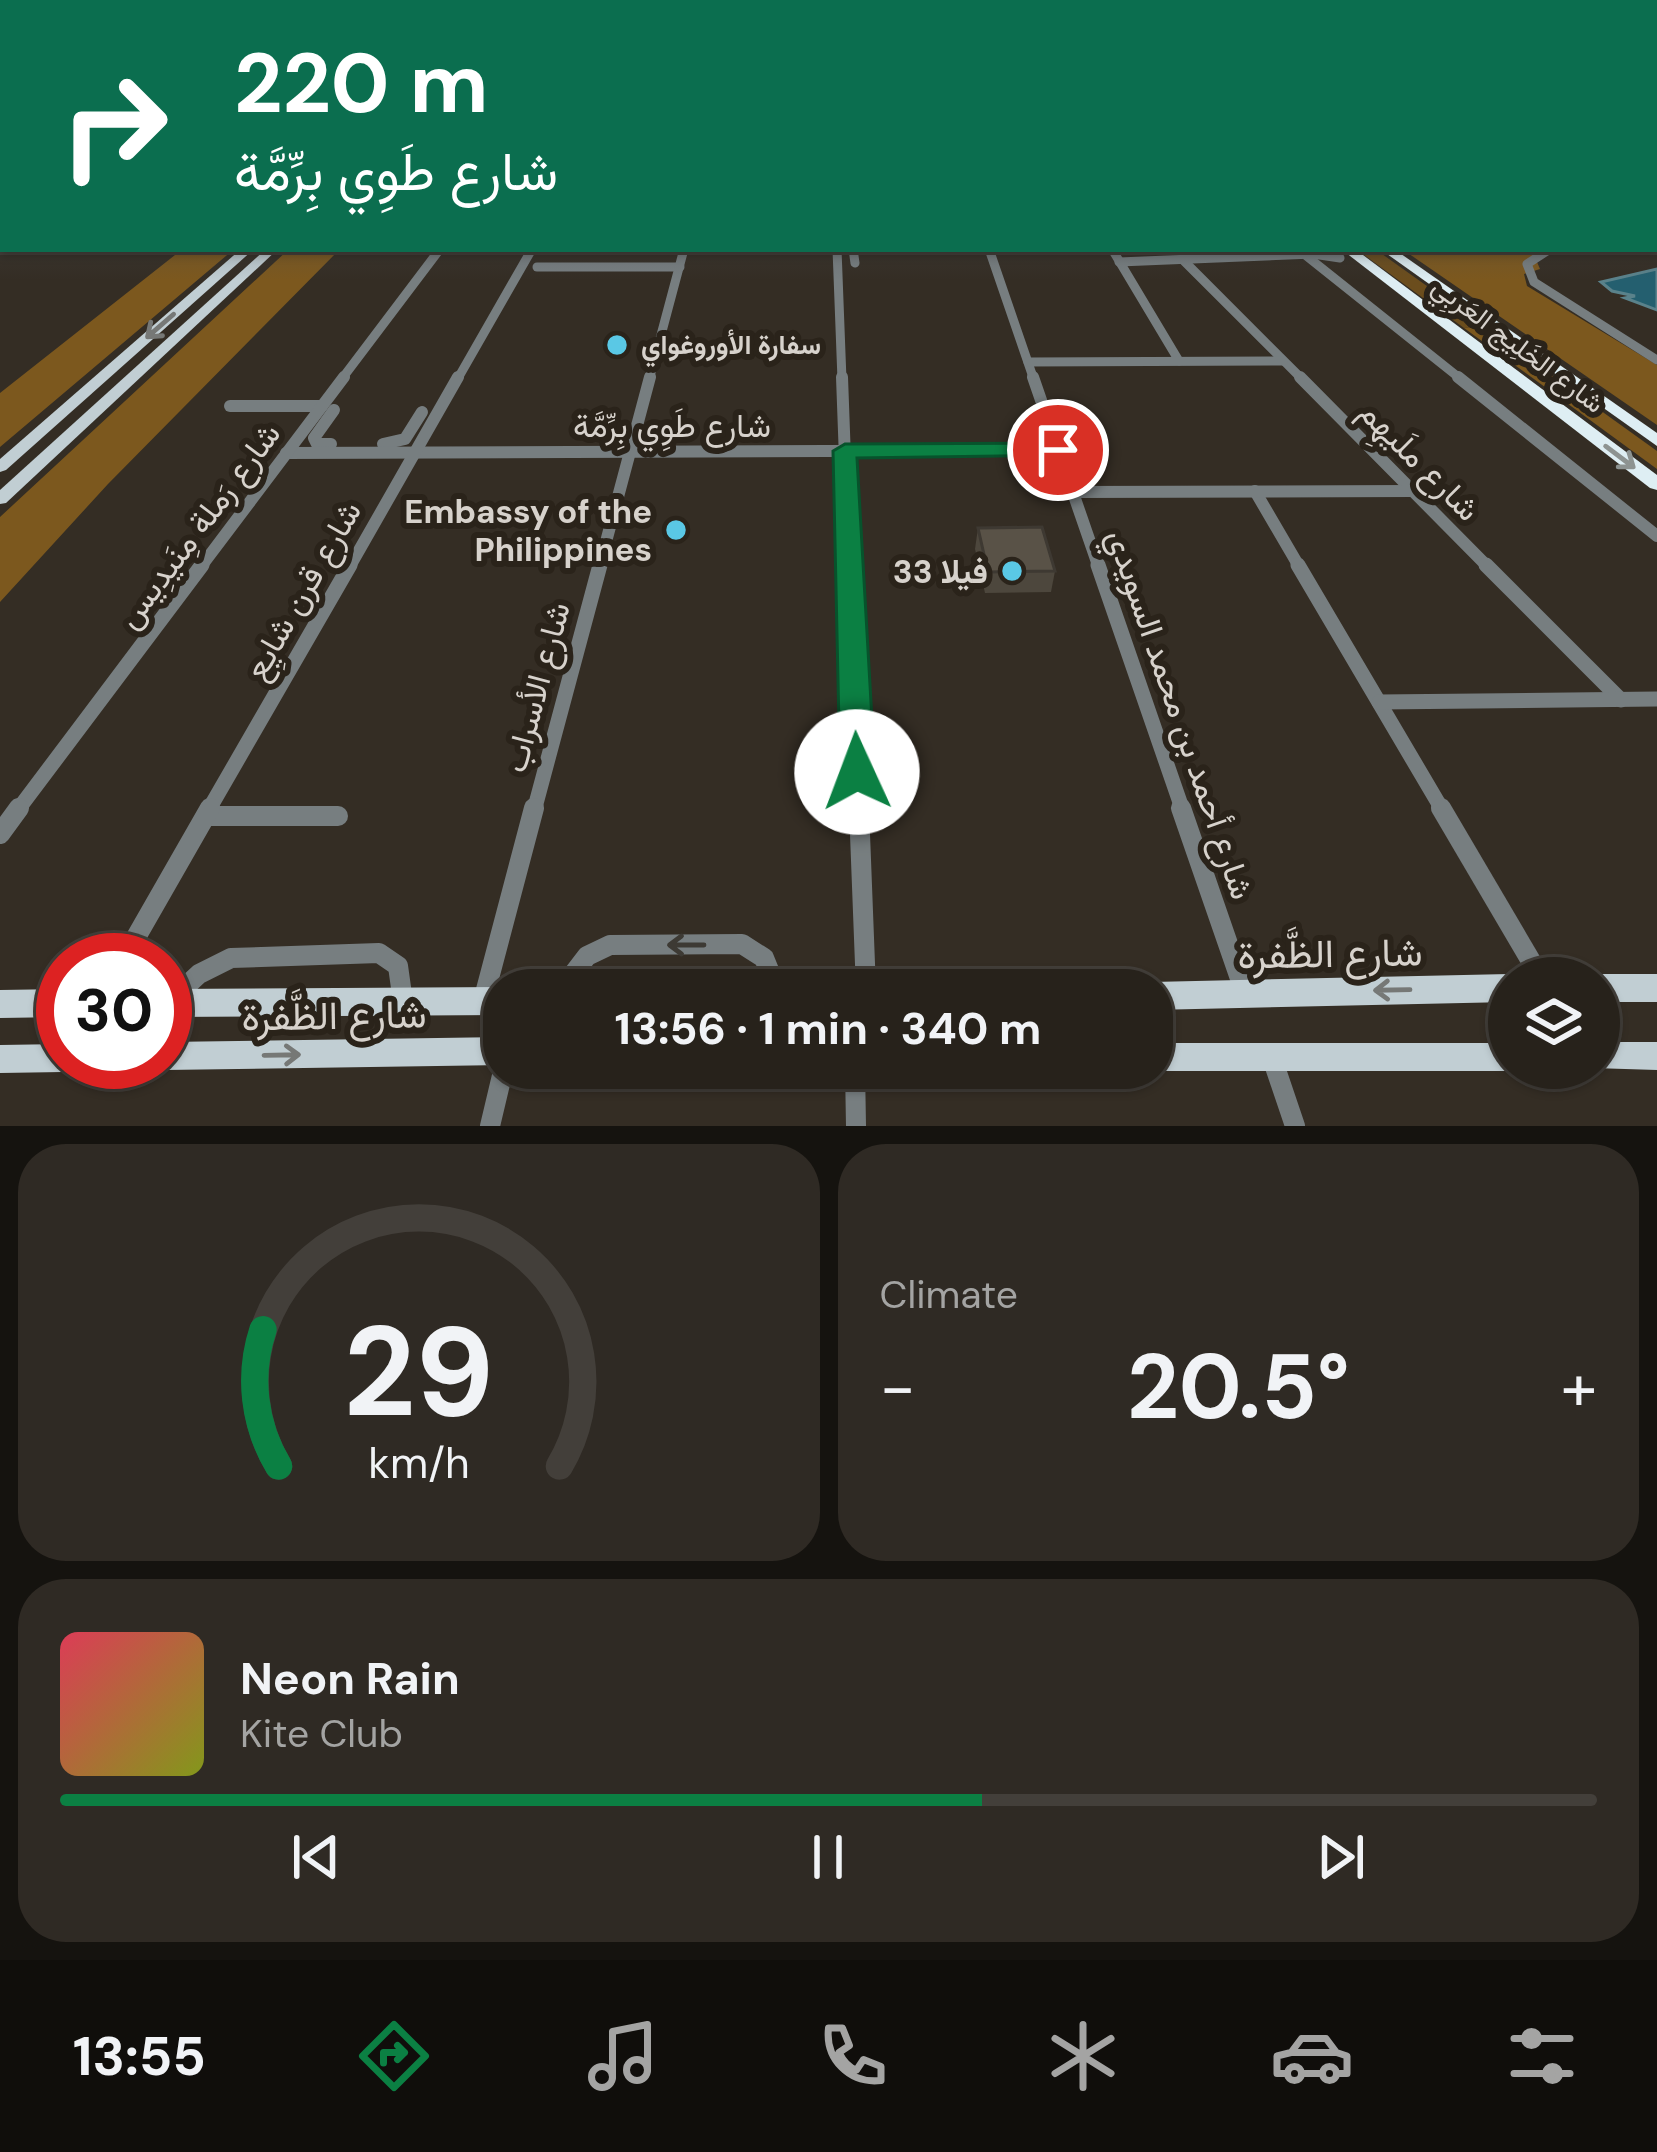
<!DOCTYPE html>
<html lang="en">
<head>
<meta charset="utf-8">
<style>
  :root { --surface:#27221b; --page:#2f2a24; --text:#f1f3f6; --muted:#a4a4a3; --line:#433f3a; --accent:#0b8043 }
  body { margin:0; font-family:"DM Sans",Vazirmatn,sans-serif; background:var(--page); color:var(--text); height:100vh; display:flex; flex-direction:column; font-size:45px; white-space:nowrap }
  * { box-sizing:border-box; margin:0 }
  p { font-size:39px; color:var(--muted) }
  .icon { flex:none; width:66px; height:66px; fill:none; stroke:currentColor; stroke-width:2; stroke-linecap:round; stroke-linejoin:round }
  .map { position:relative; height:1126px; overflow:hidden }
  .details { display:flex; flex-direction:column; gap:18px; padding:18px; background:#15130f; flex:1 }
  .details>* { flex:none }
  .top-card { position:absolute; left:0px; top:0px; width:1659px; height:252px; box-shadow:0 3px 9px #0004,0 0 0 3px var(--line); background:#0b6e4f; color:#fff; overflow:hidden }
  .tools { position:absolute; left:1488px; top:957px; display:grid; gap:24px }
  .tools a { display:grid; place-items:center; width:132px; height:132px; border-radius:50%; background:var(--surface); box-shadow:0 3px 9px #0004,0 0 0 3px var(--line); font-size:60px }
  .speed { position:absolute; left:36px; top:933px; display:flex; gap:24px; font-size:60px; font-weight:700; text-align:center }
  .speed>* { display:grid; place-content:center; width:156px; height:156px; border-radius:50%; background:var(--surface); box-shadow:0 3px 9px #0004,0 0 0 3px var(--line); line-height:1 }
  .speed .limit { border:18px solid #d22; background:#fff; color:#111 }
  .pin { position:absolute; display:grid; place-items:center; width:102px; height:102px; color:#fff; margin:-51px; border:6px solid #fff; border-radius:50%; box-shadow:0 3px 12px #0007 }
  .me { position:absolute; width:132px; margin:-66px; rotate:358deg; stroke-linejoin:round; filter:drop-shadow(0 0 9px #0008) }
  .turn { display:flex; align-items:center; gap:42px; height:252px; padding:0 36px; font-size:54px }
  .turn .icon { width:156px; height:156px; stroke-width:2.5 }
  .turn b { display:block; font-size:84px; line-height:102px }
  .big { font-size:90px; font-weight:700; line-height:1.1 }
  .details .tile { flex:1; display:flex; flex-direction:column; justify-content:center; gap:18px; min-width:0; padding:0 42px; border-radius:48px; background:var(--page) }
  .details .dial { align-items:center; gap:0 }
  .dial svg { height:312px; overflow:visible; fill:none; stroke:var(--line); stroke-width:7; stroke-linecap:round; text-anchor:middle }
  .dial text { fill:var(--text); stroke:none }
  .song { display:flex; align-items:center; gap:36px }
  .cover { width:144px; height:144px; border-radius:18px; background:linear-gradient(135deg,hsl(350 70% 55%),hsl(70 70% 35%)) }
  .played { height:12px; border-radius:6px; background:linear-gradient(90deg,var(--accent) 60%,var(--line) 60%) }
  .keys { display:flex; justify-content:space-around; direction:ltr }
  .heat { display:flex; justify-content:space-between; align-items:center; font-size:66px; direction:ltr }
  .details .tiles { flex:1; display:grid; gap:18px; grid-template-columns:1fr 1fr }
  .tile:last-child { grid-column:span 2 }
  .trip { position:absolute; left:483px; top:969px; width:690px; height:120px; border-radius:48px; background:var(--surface); box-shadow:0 3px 9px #0004,0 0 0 3px var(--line); font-weight:700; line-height:120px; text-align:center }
  .menu { display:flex; height:192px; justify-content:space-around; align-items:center; background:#100e0b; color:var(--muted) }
  .menu .icon { width:84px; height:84px }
  .menu .current { color:var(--accent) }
  .menu b { font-size:54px; color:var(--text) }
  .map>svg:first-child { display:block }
</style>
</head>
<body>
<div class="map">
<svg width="1657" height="1126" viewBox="0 0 1657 1126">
  <rect width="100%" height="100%" fill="#342d24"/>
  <path fill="#6b4d1d" d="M 1356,249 L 1375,249 L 1483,326 L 1464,328 Z"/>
  <g fill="#7c581e">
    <path d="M 169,249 L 233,250 L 0,447 L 0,393 L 175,255 Z"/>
    <path d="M 289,249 L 340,249 L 108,484 L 0,602 L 0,517 Z"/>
    <path d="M 1402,249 L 1539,249 L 1534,255 L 1540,269 L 1524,274 L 1527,286 L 1657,365 L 1657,425 Z"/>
    <path d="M 1483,326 L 1657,451 L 1657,469 L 1464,328 Z"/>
  </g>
  <path fill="#245f6f" stroke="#5a828b" stroke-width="3" d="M 1657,269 L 1657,310 L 1625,298 L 1635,296 L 1612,291 L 1601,282 Z"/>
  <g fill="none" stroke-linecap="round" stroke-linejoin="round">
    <g stroke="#777e80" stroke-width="9">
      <path d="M 837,249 L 842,380"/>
      <path d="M 853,249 L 855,263"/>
      <path d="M 989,249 L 1034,380"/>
      <path d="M 1112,249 L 1179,361"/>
      <path d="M 1550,249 L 1527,264 L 1534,282 L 1657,360"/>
      <path d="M 1304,254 L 1462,380"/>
      <path d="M 1182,259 L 1303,380"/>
      <path d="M 1119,262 L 1313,254 L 1340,258"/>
      <path d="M 537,267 L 680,267"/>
      <path d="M 1028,362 L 1283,361"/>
      <path d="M 341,380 L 440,249"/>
      <path d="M 457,380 L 532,249"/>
      <path d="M 649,380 L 684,249"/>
    </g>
    <g stroke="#777e80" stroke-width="12">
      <path d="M 842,377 L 849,568"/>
      <path d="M 1033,377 L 1099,568"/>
      <path d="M 1300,377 L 1489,568"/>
      <path d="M 1458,377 L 1657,536"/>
      <path d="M 230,406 L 322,406"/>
      <path d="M 331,444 L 317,444 L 314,438 L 334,410"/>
      <path d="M 383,444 L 405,439 L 422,412"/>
      <path d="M 286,453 L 1058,450"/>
      <path d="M 1255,491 L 1300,568"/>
      <path d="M 1073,492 L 1413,491"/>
      <path d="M 200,568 L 344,377"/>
      <path d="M 349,568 L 458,377"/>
      <path d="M 599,568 L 650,377"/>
    </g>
    <g stroke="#777e80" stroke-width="15">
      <path d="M 849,565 L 859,811"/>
      <path d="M 1098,565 L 1183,811"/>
      <path d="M 1298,565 L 1443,811"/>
      <path d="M 1486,565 L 1621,700"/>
      <path d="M 1379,702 L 1657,699"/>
      <path d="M 17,811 L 202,565"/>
      <path d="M 208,811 L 350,565"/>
      <path d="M 534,811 L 600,565"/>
    </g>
    <g stroke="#777e80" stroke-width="20">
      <path d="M 859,808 L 866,990"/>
      <path d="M 1181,808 L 1245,993"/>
      <path d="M 1441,808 L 1541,978"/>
      <path d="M 206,816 L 338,816"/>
      <path d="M 0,834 L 19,808"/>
      <path d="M 123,960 L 210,808"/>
      <path d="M 561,990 L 587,956 L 610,945 L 742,944 L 764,958 L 777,990"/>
      <path d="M 171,1000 L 199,974 L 231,958 L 379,953 L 398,966 L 403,1002"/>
      <path d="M 483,1001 L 534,808"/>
      <path d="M 1272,1058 L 1295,1126"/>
      <path d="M 855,1068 L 856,1126"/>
      <path d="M 490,1126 L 504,1067"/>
    </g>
    <g fill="#c1ced3" fill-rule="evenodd">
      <rect x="0" y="230" width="3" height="6"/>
      <path d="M 0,246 L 3,249 L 9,249 L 0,252 Z"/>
      <path d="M 241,249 L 254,249 L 6,470 L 0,472 L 0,459 Z"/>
      <path d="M 266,249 L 278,249 L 6,503 L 0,504 L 0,490 Z"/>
      <path d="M 1509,974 L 1518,978 L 1509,978 L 1509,1002 L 1152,1010 L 1152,990 L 1141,990 L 1152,982 Z"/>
      <path d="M 1599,974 L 1657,974 L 1657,1002 L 1599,1002 L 1599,978 L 1590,978 Z"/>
      <path d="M 504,987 L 511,990 L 504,990 L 504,1015 L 165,1017 L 165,989 Z"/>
      <path d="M 63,989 L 63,1017 L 0,1018 L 0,990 Z"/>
      <path d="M 504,1037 L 504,1065 L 165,1070 L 155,1066 L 153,1062 L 165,1062 L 165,1042 Z"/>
      <path d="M 1599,1042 L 1657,1042 L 1657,1070 L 1593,1068 L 1599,1068 Z"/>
      <path d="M 1152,1043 L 1509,1043 L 1509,1068 L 1517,1068 L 1509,1071 L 1152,1071 L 1144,1068 L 1152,1068 Z"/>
      <path d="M 63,1044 L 63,1062 L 76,1062 L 73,1068 L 63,1072 L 0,1073 L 0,1045 Z"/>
    </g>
    <g fill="#deeef3" fill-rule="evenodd">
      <path d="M 1341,249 L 1355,249 L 1657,475 L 1657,490 L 1650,488 Z"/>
      <path d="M 1380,249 L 1394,249 L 1657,433 L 1657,446 Z"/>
    </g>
  </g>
  <path fill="#4d473d" d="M 978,528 L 1055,571 L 1051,592 L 985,593 L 975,549 Z"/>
  <path fill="#595247" stroke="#3e3932" stroke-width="3" d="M 1042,527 L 1055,571 L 988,572 L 978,528 Z"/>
  <defs><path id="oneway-shaft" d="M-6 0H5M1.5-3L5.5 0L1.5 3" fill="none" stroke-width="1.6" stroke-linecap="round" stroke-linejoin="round" transform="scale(3)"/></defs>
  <g stroke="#767876">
    <use href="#oneway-shaft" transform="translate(160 326) rotate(139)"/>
    <use href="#oneway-shaft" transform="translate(1392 990) rotate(179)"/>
    <use href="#oneway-shaft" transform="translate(282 1055) rotate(-1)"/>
  </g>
  <use stroke="#8d9391" href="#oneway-shaft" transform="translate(1620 457) rotate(37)"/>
  <use stroke="#3d3a34" href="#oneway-shaft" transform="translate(686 945) rotate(180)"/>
  <linearGradient id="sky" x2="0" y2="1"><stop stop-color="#1d1914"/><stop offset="0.44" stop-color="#4a4c50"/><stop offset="1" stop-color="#4a4c50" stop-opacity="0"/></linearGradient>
  <rect width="1657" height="280" fill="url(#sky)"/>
  <path fill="#0b8043" stroke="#07532c" stroke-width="3" d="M 1058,443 L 1067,445 L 1067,455 L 857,458 L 875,772 L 870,783 L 857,787 L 845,783 L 840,772 L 833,451 L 845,444 Z"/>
  <g fill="#5ac8e5" stroke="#2a231a" stroke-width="4.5">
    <circle cx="617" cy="345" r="12"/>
    <circle cx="676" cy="530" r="12"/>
    <circle cx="1012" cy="571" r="12"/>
  </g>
  <g text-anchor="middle" stroke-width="12" stroke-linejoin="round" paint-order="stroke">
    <g font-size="27" font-weight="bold" fill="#d7d2cc" stroke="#2a231a" text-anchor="start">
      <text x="641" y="354">سفارة الأوروغواي</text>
    </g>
    <g font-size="27" fill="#d7d2cc" stroke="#2a231a">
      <text transform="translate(1518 345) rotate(37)" y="9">شارع الخَلِيج العَربِي</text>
    </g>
    <g font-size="33" fill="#d7d2cc" stroke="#2a231a">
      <text x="672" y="437">شارع طَوِي بِرِّمَّة</text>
      <text transform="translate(1420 460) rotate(45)" y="12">شارع ملَيهِم</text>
      <text transform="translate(198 525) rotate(-53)" y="12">شارع رَملة مِنَيدِيس</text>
      <text transform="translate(302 590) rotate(-60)" y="12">شارع قرن شايِع</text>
      <text transform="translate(536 687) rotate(-75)" y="12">شارع الأسراب</text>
      <text transform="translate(1181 714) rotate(71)" y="12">شارع أحمد بن محمد السويدي</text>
    </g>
    <g font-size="33" font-weight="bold" fill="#d7d2cc" stroke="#2a231a" text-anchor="end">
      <text x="652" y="523">Embassy of the<tspan x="652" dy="38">Philippines</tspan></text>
      <text x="988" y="583">فيلا 33</text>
    </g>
    <g font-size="39" fill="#d7d2cc" stroke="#2a231a">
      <text transform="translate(1330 953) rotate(-1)" y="14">شارع الظَّفرة</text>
      <text transform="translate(334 1015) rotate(-1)" y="14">شارع الظَّفرة</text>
    </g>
  </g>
</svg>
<div class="tools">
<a><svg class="icon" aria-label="layers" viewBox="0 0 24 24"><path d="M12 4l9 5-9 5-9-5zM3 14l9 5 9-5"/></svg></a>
</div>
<div class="speed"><div class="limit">30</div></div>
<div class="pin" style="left:1058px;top:450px;background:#d93025"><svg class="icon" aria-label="arrive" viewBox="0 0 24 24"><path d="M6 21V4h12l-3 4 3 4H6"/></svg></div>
<svg class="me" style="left:857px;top:772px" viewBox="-20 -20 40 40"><circle r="19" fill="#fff"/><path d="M0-13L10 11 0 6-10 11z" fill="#0b8043"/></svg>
<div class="trip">13:56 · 1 min · 340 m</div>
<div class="top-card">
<div class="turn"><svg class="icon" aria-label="right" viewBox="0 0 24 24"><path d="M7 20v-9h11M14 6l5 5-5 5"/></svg><div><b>220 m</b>شارع طَوِي بِرِّمَّة</div></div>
</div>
</div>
<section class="details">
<div class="tiles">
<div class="tile dial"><svg viewBox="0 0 100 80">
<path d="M14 69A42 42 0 1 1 86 69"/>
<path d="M14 69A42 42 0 0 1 10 34" stroke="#0b8043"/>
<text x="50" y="56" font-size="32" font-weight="700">29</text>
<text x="50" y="72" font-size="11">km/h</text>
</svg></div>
<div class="tile"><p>Climate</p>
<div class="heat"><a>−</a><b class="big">20.5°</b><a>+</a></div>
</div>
<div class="tile">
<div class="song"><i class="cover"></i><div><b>Neon Rain</b><p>Kite Club</p></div></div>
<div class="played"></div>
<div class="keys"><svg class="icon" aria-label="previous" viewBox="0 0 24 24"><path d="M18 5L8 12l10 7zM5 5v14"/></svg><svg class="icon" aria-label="pause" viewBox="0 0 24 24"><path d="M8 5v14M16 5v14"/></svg><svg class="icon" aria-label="next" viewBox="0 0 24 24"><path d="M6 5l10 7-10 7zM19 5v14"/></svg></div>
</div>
</div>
</section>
<nav class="menu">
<b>13:55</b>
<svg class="icon current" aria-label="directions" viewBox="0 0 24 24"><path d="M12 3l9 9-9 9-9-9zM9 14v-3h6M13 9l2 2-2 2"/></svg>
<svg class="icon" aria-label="music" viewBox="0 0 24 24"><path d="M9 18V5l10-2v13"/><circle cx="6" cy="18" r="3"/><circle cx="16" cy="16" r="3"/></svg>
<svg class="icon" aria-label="phone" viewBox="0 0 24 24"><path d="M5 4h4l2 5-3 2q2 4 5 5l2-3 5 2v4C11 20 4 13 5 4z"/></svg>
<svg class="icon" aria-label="climate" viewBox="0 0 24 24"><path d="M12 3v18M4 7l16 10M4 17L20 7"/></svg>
<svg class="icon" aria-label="car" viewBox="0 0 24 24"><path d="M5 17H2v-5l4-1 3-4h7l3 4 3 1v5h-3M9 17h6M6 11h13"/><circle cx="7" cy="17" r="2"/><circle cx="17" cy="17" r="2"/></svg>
<svg class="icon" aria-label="filters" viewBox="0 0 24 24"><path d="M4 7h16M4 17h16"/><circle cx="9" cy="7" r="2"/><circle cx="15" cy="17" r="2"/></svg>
</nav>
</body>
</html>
